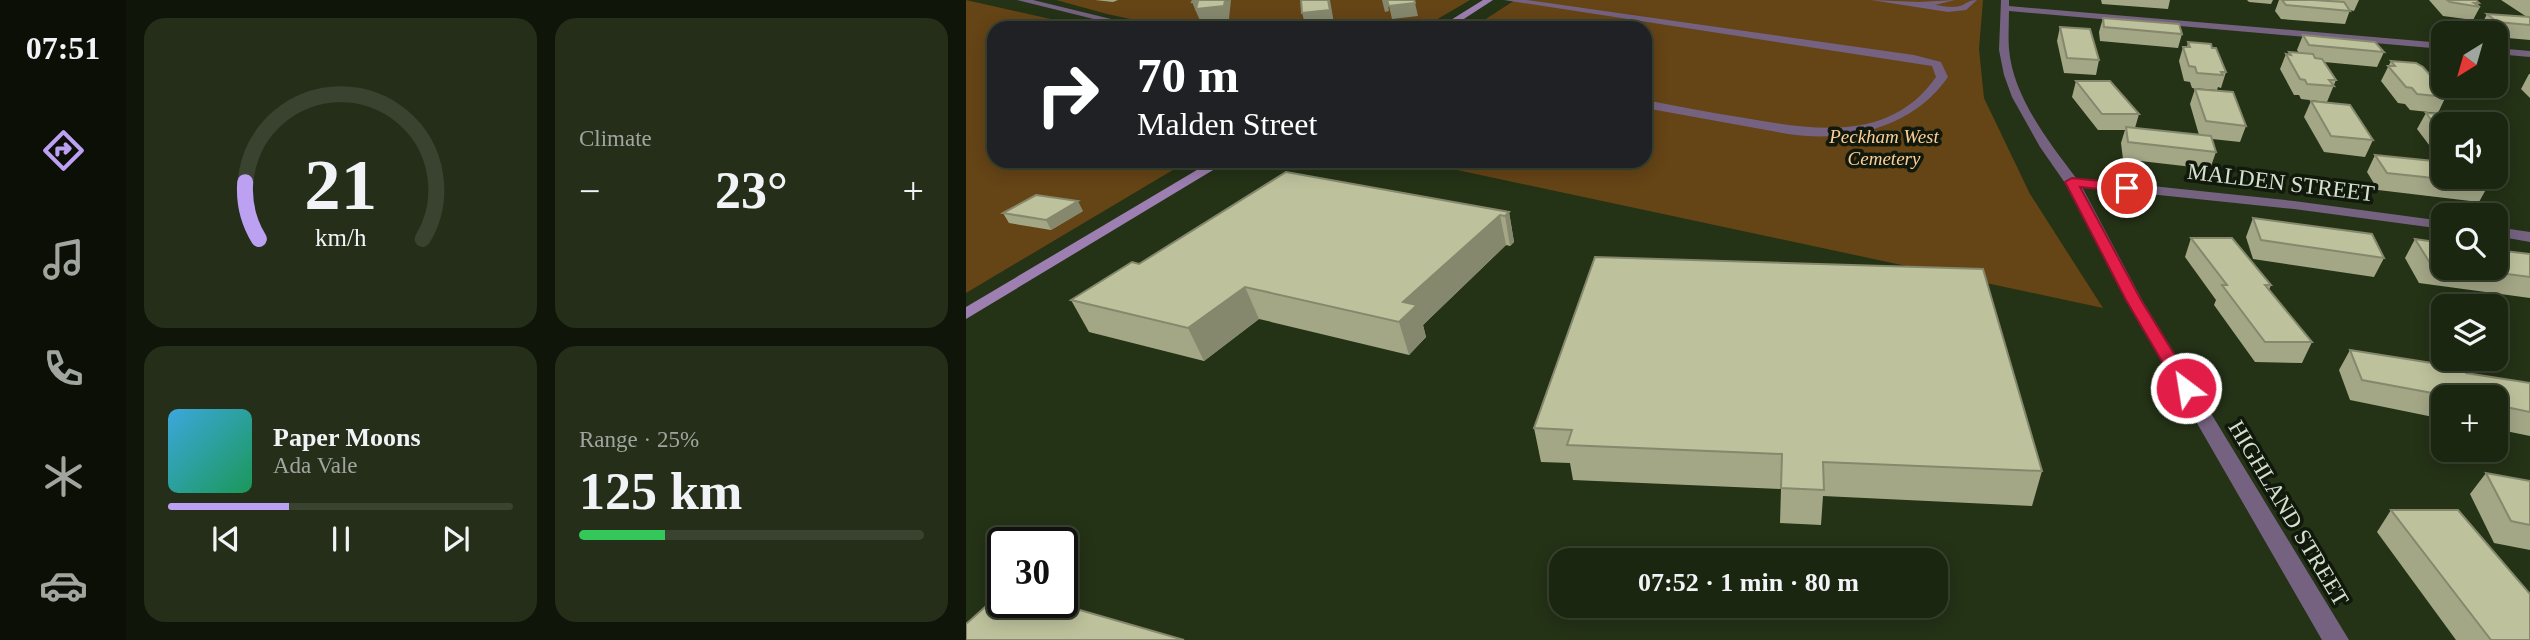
<!DOCTYPE html>
<html lang="en">
<head>
<meta charset="utf-8">
<style>
  :root { --surface:#1b2610; --page:#242e19; --text:#f1f3f6; --muted:#a0a59f; --line:#394330; --accent:#bca0f2 }
  body { margin:0; font-family:Georgia,serif; background:var(--page); color:var(--text); height:100vh; display:flex; flex-direction:column; font-size:26px; white-space:nowrap }
  * { box-sizing:border-box; margin:0 }
  p { font-size:23px; color:var(--muted) }
  .icon { flex:none; width:38px; height:38px; fill:none; stroke:currentColor; stroke-width:2; stroke-linecap:round; stroke-linejoin:round }
  .map { position:relative; flex:1; overflow:hidden }
  .panel { display:flex; flex-direction:column; gap:18px; padding:18px; background:#0f1509; width:840px }
  .panel>* { flex:none }
  .banner { position:absolute; left:21px; top:21px; width:665px; height:147px; border-radius:21px; box-shadow:0 4px 18px #0003,0 0 0 2px var(--line); background:#202124; color:#fff; overflow:hidden }
  .needle { width:46px; rotate:217deg }
  .tools { position:absolute; left:1465px; top:21px; display:grid; gap:14px }
  .tools a { display:grid; place-items:center; width:77px; height:77px; border-radius:14px; background:var(--surface); box-shadow:0 4px 18px #0003,0 0 0 2px var(--line); font-size:35px }
  .speed { position:absolute; left:21px; top:527px; display:flex; gap:14px; font-size:35px; font-weight:700; text-align:center }
  .speed>* { display:grid; place-content:center; width:91px; height:91px; border-radius:50%; background:var(--surface); box-shadow:0 4px 18px #0003,0 0 0 2px var(--line); line-height:1 }
  .speed .limit { border:4px solid #111; border-radius:10px; background:#fff; color:#111 }
  .pin { position:absolute; display:grid; place-items:center; width:60px; height:60px; color:#fff; margin:-30px; border:4px solid #fff; border-radius:50%; box-shadow:0 2px 7px #0007 }
  .me { position:absolute; width:77px; margin:-38px; rotate:329deg; stroke-linejoin:round; filter:drop-shadow(0 0 5px #0008) }
  .turn { display:flex; align-items:center; gap:24px; height:147px; padding:0 35px; font-size:32px }
  .turn .icon { width:91px; height:91px; stroke-width:2.5 }
  .turn b { display:block; font-size:49px; line-height:60px }
  .big { font-size:52px; font-weight:600; line-height:1.1 }
  .panel .tile { flex:1; display:flex; flex-direction:column; justify-content:center; gap:10px; min-width:0; padding:0 24px; border-radius:21px; background:var(--page) }
  .panel .dial { align-items:center; gap:0 }
  .dial svg { height:182px; overflow:visible; fill:none; stroke:var(--line); stroke-width:7; stroke-linecap:round; text-anchor:middle }
  .dial text { fill:var(--text); stroke:none }
  .song { display:flex; align-items:center; gap:21px }
  .cover { width:84px; height:84px; border-radius:10px; background:linear-gradient(135deg,hsl(200 70% 55%),hsl(150 70% 35%)) }
  .played { height:7px; border-radius:4px; background:linear-gradient(90deg,var(--accent) 35%,var(--line) 35%) }
  .keys { display:flex; justify-content:space-around; direction:ltr }
  .heat { display:flex; justify-content:space-between; align-items:center; font-size:38px; direction:ltr }
  .charge { height:10px; border-radius:5px; background:linear-gradient(90deg,#34c759 25%,var(--line) 0) }
  .panel .tiles { flex:1; display:grid; gap:18px; grid-template-columns:repeat(2,1fr) }
  .trip { position:absolute; left:583px; top:548px; width:399px; height:70px; border-radius:21px; background:var(--surface); box-shadow:0 4px 18px #0003,0 0 0 2px var(--line); font-weight:600; line-height:70px; text-align:center }
  main { display:flex; flex:1; min-height:0 }
  .tab-bar { display:flex; flex-direction:column; width:126px; justify-content:space-around; align-items:center; background:#0b0f06; color:var(--muted) }
  .tab-bar .icon { width:49px; height:49px }
  .tab-bar .selected { color:var(--accent) }
  .tab-bar b { font-size:32px; color:var(--text) }
  .map>svg:first-child { display:block }
</style>
</head>
<body>
<main>
<nav class="tab-bar">
<b>07:51</b>
<svg class="icon selected" aria-label="directions" viewBox="0 0 24 24"><path d="M12 3l9 9-9 9-9-9zM9 14v-3h6M13 9l2 2-2 2"/></svg>
<svg class="icon" aria-label="music" viewBox="0 0 24 24"><path d="M9 18V5l10-2v13"/><circle cx="6" cy="18" r="3"/><circle cx="16" cy="16" r="3"/></svg>
<svg class="icon" aria-label="phone" viewBox="0 0 24 24"><path d="M5 4h4l2 5-3 2q2 4 5 5l2-3 5 2v4C11 20 4 13 5 4z"/></svg>
<svg class="icon" aria-label="climate" viewBox="0 0 24 24"><path d="M12 3v18M4 7l16 10M4 17L20 7"/></svg>
<svg class="icon" aria-label="car" viewBox="0 0 24 24"><path d="M5 17H2v-5l4-1 3-4h7l3 4 3 1v5h-3M9 17h6M6 11h13"/><circle cx="7" cy="17" r="2"/><circle cx="17" cy="17" r="2"/></svg>
</nav>
<section class="panel">
<div class="tiles">
<div class="tile dial"><svg viewBox="0 0 100 80">
<path d="M14 69A42 42 0 1 1 86 69"/>
<path d="M14 69A42 42 0 0 1 8 44" stroke="#bca0f2"/>
<text x="50" y="56" font-size="32" font-weight="700">21</text>
<text x="50" y="72" font-size="11">km/h</text>
</svg></div>
<div class="tile"><p>Climate</p>
<div class="heat"><a>−</a><b class="big">23°</b><a>+</a></div>
</div>
<div class="tile">
<div class="song"><i class="cover"></i><div><b>Paper Moons</b><p>Ada Vale</p></div></div>
<div class="played"></div>
<div class="keys"><svg class="icon" aria-label="previous" viewBox="0 0 24 24"><path d="M18 5L8 12l10 7zM5 5v14"/></svg><svg class="icon" aria-label="pause" viewBox="0 0 24 24"><path d="M8 5v14M16 5v14"/></svg><svg class="icon" aria-label="next" viewBox="0 0 24 24"><path d="M6 5l10 7-10 7zM19 5v14"/></svg></div>
</div>
<div class="tile"><p>Range · 25%</p><b class="big">125 km</b><div class="charge"></div></div>
</div>
</section>
<div class="map">
<svg width="1564" height="640" viewBox="0 0 1564 640">
  <rect width="100%" height="100%" fill="#243216"/>
  <g fill="#654416">
    <path d="M 0,0 L 125,28 L 28,28 L 28,161 L 222,161 L 0,293 Z"/>
    <path d="M 90,0 L 504,0 L 458,27 L 451,28 L 206,28 L 141,14 Z"/>
    <path d="M 549,0 L 1017,0 L 1013,49 L 1018,98 L 1064,194 L 1137,308 L 449,161 L 679,161 L 679,28 L 506,28 Z"/>
  </g>
  <g fill="none" stroke-linecap="round" stroke-linejoin="round">
    <g fill="#756281" fill-rule="evenodd">
      <path d="M 538,0 L 561,0 L 948,55 L 975,62 L 982,77 C 947,128 881,143 822,134 L 679,108 L 679,100 C 712,106 746,113 779,118 C 847,130 924,143 970,77 L 966,66 Z"/>
      <path d="M 905,0 L 953,2 L 989,0 L 969,5 C 977,6 986,8 994,6 C 1002,3 1003,0 1011,0 L 1000,10 L 982,12 Z"/>
    </g>
    <g fill="#756281" fill-rule="evenodd">
      <path d="M 51,0 L 67,0 L 182,28 L 164,28 Z"/>
      <path d="M 1035,0 L 1043,0 L 1043,6 L 1477,43 L 1477,49 L 1043,11 C 1043,24 1042,37 1043,49 C 1047,97 1083,142 1110,178 L 1328,201 L 1477,221 L 1477,229 L 1328,209 L 1116,187 L 1176,300 L 1383,640 L 1356,640 L 1160,300 L 1099,183 L 1074,147 L 1046,97 L 1038,75 L 1033,50 Z"/>
      <path d="M 1530,48 L 1564,51 L 1564,57 L 1530,54 Z"/>
      <path d="M 1530,227 L 1564,232 L 1564,242 L 1530,236 Z"/>
    </g>
    <g fill="#9d7fb1" fill-rule="evenodd">
      <path d="M 517,0 L 527,0 L 484,28 L 472,28 Z"/>
      <path d="M 246,161 L 262,161 L 0,319 L 0,307 Z"/>
    </g>
  </g>
  <g fill="#a3a786">
    <path d="M 129,0 L 152,0 L 147,2 Z"/>
    <path d="M 1135,0 L 1204,0 L 1202,9 L 1136,4 Z"/>
    <path d="M 1281,0 L 1307,0 L 1305,4 L 1283,2 Z"/>
    <path d="M 1313,0 L 1357,1 L 1357,0 L 1393,0 L 1388,11 L 1384,10 L 1379,24 L 1315,19 L 1309,11 Z"/>
    <path d="M 1463,0 L 1510,0 L 1513,3 L 1512,5 L 1514,7 L 1507,20 L 1477,16 Z"/>
    <path d="M 1535,0 L 1564,0 L 1564,40 L 1530,37 L 1530,33 L 1520,33 L 1514,28 L 1521,14 L 1561,17 Z"/>
    <path d="M 1137,18 L 1216,34 L 1212,48 L 1134,41 L 1133,32 Z"/>
    <path d="M 1094,27 L 1133,60 L 1130,75 L 1098,73 L 1091,41 Z"/>
    <path d="M 1337,35 L 1418,52 L 1411,67 L 1358,62 L 1370,80 L 1361,102 L 1335,99 L 1333,95 L 1328,95 L 1314,69 L 1320,54 L 1322,54 L 1323,52 L 1333,53 L 1331,50 Z"/>
    <path d="M 1222,42 L 1246,48 L 1260,72 L 1255,88 L 1252,87 L 1251,90 L 1226,88 L 1224,82 L 1218,81 L 1213,61 L 1217,47 L 1221,47 Z"/>
    <path d="M 1425,61 L 1481,94 L 1472,113 L 1444,110 L 1439,104 L 1432,103 L 1415,81 Z"/>
    <path d="M 1563,74 L 1564,74 L 1564,98 L 1555,89 Z"/>
    <path d="M 1110,81 L 1173,114 L 1169,128 L 1233,135 L 1224,104 L 1229,89 L 1280,126 L 1274,142 L 1246,139 L 1250,152 L 1244,169 L 1157,159 L 1155,143 L 1159,130 L 1132,130 L 1106,97 Z"/>
    <path d="M 1345,101 L 1407,140 L 1399,157 L 1358,152 L 1338,117 Z"/>
    <path d="M 1460,113 L 1477,124 L 1477,177 L 1523,184 L 1513,202 L 1412,190 L 1401,172 L 1409,155 L 1476,162 L 1451,129 Z"/>
    <path d="M 117,211 L 85,230 L 43,223 L 37,213 Z"/>
    <path d="M 543,212 L 548,242 L 544,246 L 540,245 L 457,325 L 460,337 L 443,355 L 293,319 L 238,361 L 123,332 L 105,300 L 173,264 Z"/>
    <path d="M 1287,218 L 1418,258 L 1408,277 L 1287,259 L 1280,237 Z"/>
    <path d="M 1225,238 L 1305,285 L 1303,290 L 1346,342 L 1336,363 L 1289,362 L 1248,305 L 1250,300 L 1219,257 Z"/>
    <path d="M 1449,239 L 1477,243 L 1477,268 L 1530,268 L 1564,254 L 1564,298 L 1453,283 L 1439,258 Z"/>
    <path d="M 629,257 L 1076,471 L 1066,506 L 857,496 L 855,525 L 814,523 L 815,489 L 607,480 L 604,463 L 575,462 L 568,428 Z"/>
    <path d="M 1384,350 L 1500,373 L 1564,383 L 1564,436 L 1530,429 L 1530,397 L 1477,397 L 1477,419 L 1384,400 L 1373,370 Z"/>
    <path d="M 1520,473 L 1564,481 L 1564,550 L 1528,543 L 1504,494 Z"/>
    <path d="M 1425,510 L 1564,640 L 1490,640 L 1411,532 Z"/>
  </g>
  <g fill="#85886d">
    <path d="M 265,0 L 263,19 L 235,23 L 226,2 Z"/>
    <path d="M 362,0 L 364,0 L 368,23 L 340,27 L 336,13 Z"/>
    <path d="M 416,0 L 421,0 L 423,11 L 419,12 Z"/>
    <path d="M 449,3 L 452,16 L 426,19 L 423,6 Z"/>
    <path d="M 112,201 L 117,211 L 85,230 L 80,220 Z"/>
    <path d="M 543,212 L 548,242 L 544,246 L 539,216 Z"/>
    <path d="M 534,215 L 540,245 L 457,325 L 460,337 L 443,355 L 433,322 L 437,302 Z"/>
    <path d="M 279,287 L 293,319 L 238,361 L 222,328 Z"/>
  </g>
  <g fill="#bec29c" stroke="#85886d" stroke-width="2">
    <path d="M 227,0 L 259,0 L 258,6 L 230,9 L 232,1 L 226,2 Z"/>
    <path d="M 335,0 L 362,0 L 364,10 L 336,13 Z"/>
    <path d="M 421,0 L 448,0 L 449,3 L 423,6 Z"/>
    <path d="M 1316,0 L 1347,0 L 1378,2 L 1384,11 L 1320,5 Z"/>
    <path d="M 1481,0 L 1510,0 L 1513,3 L 1508,3 L 1514,7 L 1484,2 Z"/>
    <path d="M 1521,14 L 1564,17 L 1564,25 L 1531,22 Z"/>
    <path d="M 1137,18 L 1213,24 L 1216,34 L 1138,27 Z"/>
    <path d="M 1094,27 L 1124,29 L 1133,60 L 1101,58 Z"/>
    <path d="M 1337,35 L 1409,42 L 1418,52 L 1343,45 Z"/>
    <path d="M 1222,42 L 1245,44 L 1246,48 L 1250,48 L 1260,72 L 1255,72 L 1257,75 L 1231,73 L 1229,67 L 1223,66 L 1217,47 L 1224,47 Z"/>
    <path d="M 1323,52 L 1347,54 L 1349,58 L 1356,59 L 1370,80 L 1363,80 L 1368,86 L 1341,84 L 1339,80 L 1334,79 L 1320,54 L 1325,55 Z"/>
    <path d="M 1425,61 L 1450,63 L 1457,67 L 1481,94 L 1476,93 L 1480,97 L 1451,94 L 1446,88 L 1440,87 L 1422,66 L 1429,66 Z"/>
    <path d="M 1110,81 L 1144,81 L 1173,114 L 1136,114 Z"/>
    <path d="M 1229,89 L 1267,92 L 1280,126 L 1240,121 Z"/>
    <path d="M 1345,101 L 1384,105 L 1407,140 L 1365,136 Z"/>
    <path d="M 1460,113 L 1500,117 L 1507,124 L 1477,124 L 1477,135 Z"/>
    <path d="M 1160,127 L 1245,136 L 1250,152 L 1162,142 Z"/>
    <path d="M 1409,155 L 1477,162 L 1477,177 L 1517,177 L 1523,184 L 1421,173 Z"/>
    <path d="M 320,172 L 543,212 L 539,216 L 534,215 L 437,302 L 451,305 L 433,322 L 279,287 L 222,328 L 105,300 L 166,262 L 173,264 Z"/>
    <path d="M 70,195 L 112,201 L 80,220 L 37,213 Z"/>
    <path d="M 1287,218 L 1406,234 L 1418,258 L 1295,240 Z"/>
    <path d="M 1225,238 L 1266,238 L 1305,285 L 1299,285 L 1346,342 L 1299,342 L 1256,285 L 1261,285 Z"/>
    <path d="M 1449,239 L 1477,243 L 1477,265 L 1464,263 Z"/>
    <path d="M 1530,250 L 1564,254 L 1564,277 L 1496,268 L 1530,268 Z"/>
    <path d="M 629,257 L 1017,269 L 1076,471 L 857,462 L 858,490 L 815,488 L 816,454 L 601,445 L 606,430 L 568,428 Z"/>
    <path d="M 1384,350 L 1497,368 L 1500,373 L 1564,383 L 1564,412 L 1530,405 L 1530,397 L 1488,397 L 1396,380 Z"/>
    <path d="M 1520,473 L 1564,481 L 1564,525 L 1545,521 Z"/>
    <path d="M 1425,510 L 1492,510 L 1564,594 L 1564,640 L 1525,640 Z"/>
    <path d="M 37,591 L 37,602 L 86,602 L 218,640 L 0,640 L 0,624 Z"/>
  </g>
  <path fill="#e11d48" stroke="#92132f" stroke-width="2" d="M 1106,178 L 1161,184 L 1168,188 L 1161,192 L 1114,187 L 1175,300 L 1229,388 L 1226,392 L 1214,392 L 1160,300 L 1099,182 Z"/>
  <g text-anchor="middle" stroke-width="7" stroke-linejoin="round" paint-order="stroke">
    <g font-size="19" font-style="italic" fill="#fed098" stroke="#11180c">
      <text x="918" y="143">Peckham West<tspan x="918" dy="22">Cemetery</tspan></text>
    </g>
    <g font-size="23" fill="#d6e0cf" stroke="#11180c">
      <text transform="translate(1315 182) rotate(7)" y="8">MALDEN STREET</text>
      <text transform="translate(1323 513) rotate(59)" y="8">HIGHLAND STREET</text>
    </g>
  </g>
</svg>
<div class="tools">
<a><svg class="needle" viewBox="-14 -14 28 28"><path d="M0-13l5 13h-10z" fill="#e53935"/><path d="M0 13l5-13h-10z" fill="#a0a59f"/></svg></a>
<a><svg class="icon" aria-label="sound" viewBox="0 0 24 24"><path d="M4 9h4l5-4v14l-5-4H4zM17 9q2 3 0 6"/></svg></a>
<a><svg class="icon" aria-label="search" viewBox="0 0 24 24"><circle cx="10" cy="10" r="6"/><path d="M15 15l6 6"/></svg></a>
<a><svg class="icon" aria-label="layers" viewBox="0 0 24 24"><path d="M12 4l9 5-9 5-9-5zM3 14l9 5 9-5"/></svg></a>
<a>+</a>
</div>
<div class="speed"><div class="limit">30</div></div>
<div class="pin" style="left:1161px;top:188px;background:#d93025"><svg class="icon" aria-label="arrive" viewBox="0 0 24 24"><path d="M6 21V4h12l-3 4 3 4H6"/></svg></div>
<svg class="me" style="left:1220px;top:388px" viewBox="-20 -20 40 40"><circle r="17" fill="#e11d48" stroke="#fff" stroke-width="3"/><path d="M0-11L8 9 0 5-8 9z" fill="#fff"/></svg>
<div class="trip">07:52 · 1 min · 80 m</div>
<div class="banner">
<div class="turn"><svg class="icon" aria-label="right" viewBox="0 0 24 24"><path d="M7 20v-9h11M14 6l5 5-5 5"/></svg><div><b>70 m</b>Malden Street</div></div>
</div>
</div>
</main>
</body>
</html>
